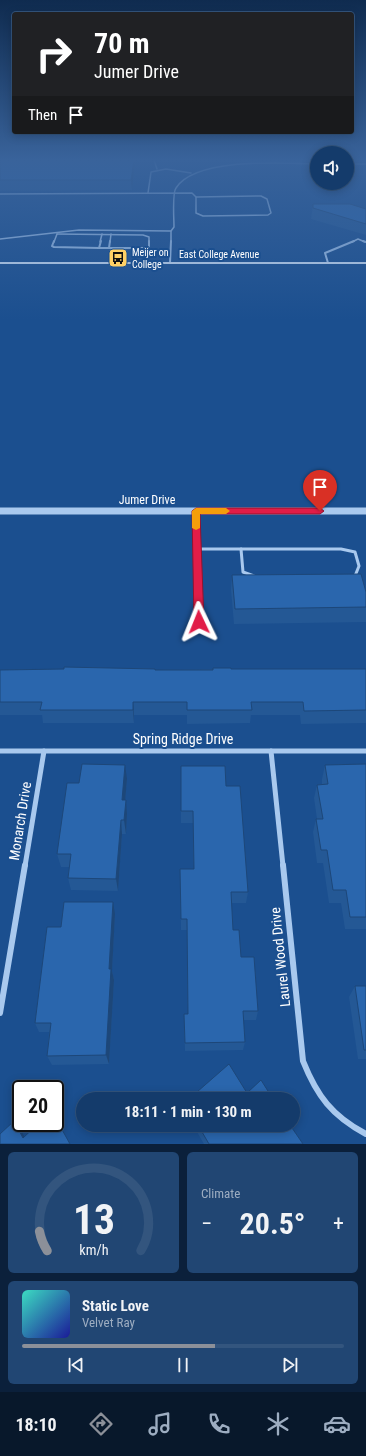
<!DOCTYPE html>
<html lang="en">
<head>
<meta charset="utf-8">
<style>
  :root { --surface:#143b6b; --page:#214673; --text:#f1f3f6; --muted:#9dadc1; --line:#33557e; --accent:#8c9099 }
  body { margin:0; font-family:"Roboto Condensed",sans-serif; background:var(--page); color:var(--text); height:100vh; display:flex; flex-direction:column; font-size:15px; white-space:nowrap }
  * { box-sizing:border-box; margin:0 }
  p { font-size:13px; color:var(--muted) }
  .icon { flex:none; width:22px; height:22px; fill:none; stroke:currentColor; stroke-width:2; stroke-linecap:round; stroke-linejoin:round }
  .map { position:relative; height:1144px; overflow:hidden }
  .panel { display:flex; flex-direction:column; gap:8px; padding:8px; background:#0b203b; flex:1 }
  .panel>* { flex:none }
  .guide { position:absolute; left:12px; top:12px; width:342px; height:122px; border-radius:4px; box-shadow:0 2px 10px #0003,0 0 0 1px var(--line); background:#202124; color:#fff; overflow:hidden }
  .buttons { position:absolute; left:310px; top:146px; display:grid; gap:8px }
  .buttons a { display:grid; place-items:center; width:44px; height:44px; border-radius:50%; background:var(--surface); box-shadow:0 2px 10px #0003,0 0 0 1px var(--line); font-size:20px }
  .speed { position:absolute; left:12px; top:1080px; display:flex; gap:8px; font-size:20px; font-weight:700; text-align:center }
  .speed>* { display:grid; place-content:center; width:52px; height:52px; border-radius:50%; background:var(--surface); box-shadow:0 2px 10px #0003,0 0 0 1px var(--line); line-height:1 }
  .speed .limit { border:2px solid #111; border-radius:6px; background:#fff; color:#111 }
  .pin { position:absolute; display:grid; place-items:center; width:34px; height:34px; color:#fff; margin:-41px -17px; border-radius:50% 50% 50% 0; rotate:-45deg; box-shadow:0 0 4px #0007 }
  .pin .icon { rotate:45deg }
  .me { position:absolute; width:44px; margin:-22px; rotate:358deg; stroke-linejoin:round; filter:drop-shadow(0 0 3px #0008) }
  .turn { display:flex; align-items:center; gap:14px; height:84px; padding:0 16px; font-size:18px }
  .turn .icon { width:52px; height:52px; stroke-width:2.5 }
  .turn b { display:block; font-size:28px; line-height:34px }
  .then { display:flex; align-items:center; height:38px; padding:0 16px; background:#0003; gap:8px; font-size:15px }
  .big { font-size:30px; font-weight:700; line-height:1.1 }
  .panel .card { flex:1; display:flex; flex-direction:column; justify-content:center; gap:6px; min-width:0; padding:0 14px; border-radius:6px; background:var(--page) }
  .panel .dial { align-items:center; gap:0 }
  .dial svg { height:104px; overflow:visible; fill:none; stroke:var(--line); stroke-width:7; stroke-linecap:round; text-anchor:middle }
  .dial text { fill:var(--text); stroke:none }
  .song { display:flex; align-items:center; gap:12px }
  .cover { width:48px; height:48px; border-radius:6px; background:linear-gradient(135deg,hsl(170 70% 55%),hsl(240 70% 35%)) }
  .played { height:4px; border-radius:2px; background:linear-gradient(90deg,var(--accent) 60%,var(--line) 60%) }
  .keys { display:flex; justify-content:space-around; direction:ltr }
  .heat { display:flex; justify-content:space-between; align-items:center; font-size:22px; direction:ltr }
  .panel .tiles { flex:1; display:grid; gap:8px; grid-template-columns:1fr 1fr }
  .card:last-child { grid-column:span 2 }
  .trip { position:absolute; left:76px; top:1092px; width:224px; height:40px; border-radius:20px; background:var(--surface); box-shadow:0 2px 10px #0003,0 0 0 1px var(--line); font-weight:700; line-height:40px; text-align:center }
  .menu { display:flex; height:64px; justify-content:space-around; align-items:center; background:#08182b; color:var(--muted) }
  .menu .icon { width:28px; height:28px }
  .menu .current { color:var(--accent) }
  .menu b { font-size:18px; color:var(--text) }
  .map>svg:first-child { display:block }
</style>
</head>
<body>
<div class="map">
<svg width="366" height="1144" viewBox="0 0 366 1144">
  <rect width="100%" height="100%" fill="#1b4f8f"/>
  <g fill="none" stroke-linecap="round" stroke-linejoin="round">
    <g stroke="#a9c9ee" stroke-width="1.5">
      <path d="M 154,160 L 157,169"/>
      <path d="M 347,164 L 366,164"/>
      <path d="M 148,193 L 151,172 L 166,169 L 191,173"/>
      <path d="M 0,194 L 192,193 L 196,197"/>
      <path d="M 261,196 L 267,199 L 271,213 L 268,215 L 203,216 L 196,213 L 196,197 Z"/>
      <path d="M 57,234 L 143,235 L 149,237 L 149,242"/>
      <path d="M 0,239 L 79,230 L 171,231"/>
      <path d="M 54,242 L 57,234"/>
      <path d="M 100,242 L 102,234"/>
      <path d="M 110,242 L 111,234"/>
      <path d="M 171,242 L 171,231 L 174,227 C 174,219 172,193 176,188 C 196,157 284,163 317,164"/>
      <path d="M 352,242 L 358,239 L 365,242"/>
    </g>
    <g stroke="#a9c9ee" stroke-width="2">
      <path d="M 54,241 L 52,246 L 54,247 L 99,248 L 101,241"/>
      <path d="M 363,241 L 366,242"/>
      <path d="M 99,248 L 149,248 L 149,241"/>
      <path d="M 109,248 L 110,241"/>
      <path d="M 170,263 L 171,241"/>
      <path d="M 328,263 L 325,253 L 354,241"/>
    </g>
    <g stroke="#a9c9ee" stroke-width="3">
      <path d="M 196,511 L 199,622"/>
      <path d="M 197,549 L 341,549 L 355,552 L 359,566 L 355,576"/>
      <path d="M 241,549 L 243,572 L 254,576"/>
    </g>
    <g stroke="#a9c9ee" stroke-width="5">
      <path d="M 0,751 L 366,751"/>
      <path d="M 271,751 L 283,866"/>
      <path d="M 25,866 L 44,751"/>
    </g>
    <g stroke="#a9c9ee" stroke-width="6">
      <path d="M 283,865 L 303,1061 C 317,1096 332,1116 366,1134"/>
      <path d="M 0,1013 L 25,865"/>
    </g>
    <path stroke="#a9c9ee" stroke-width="7" d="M 0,511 L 366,511"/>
    <rect fill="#d6e6fa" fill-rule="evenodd" x="0" y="262" width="366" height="2"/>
  </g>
  <g fill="#245895">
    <path d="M 0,160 L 135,160 L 132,190 L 0,191 Z"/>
    <path d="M 313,204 L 366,209 L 366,235 L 311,219 Z"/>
    <path d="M 232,575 L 366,592 L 366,622 L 234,624 L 231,590 Z"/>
    <path d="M 231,669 L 366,669 L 366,723 L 301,724 L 300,715 L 251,715 L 250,723 L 187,724 L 187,715 L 134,715 L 134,723 L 43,723 L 42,715 L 0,715 L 0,670 L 155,670 Z"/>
    <path d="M 366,764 L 366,929 L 345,929 L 341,903 L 329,903 L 323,863 L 317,863 L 313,832 L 316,819 L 317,819 L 314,798 L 317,785 L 322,784 L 322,779 L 325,765 Z"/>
    <path d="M 181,766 L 226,786 L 248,892 L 246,903 L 231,903 L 233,930 L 258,1011 L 256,1020 L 243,1020 L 245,1042 L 243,1050 L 185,1051 L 184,1014 L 188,1014 L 187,930 L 181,930 L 180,869 L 194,869 L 193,823 L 181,823 Z"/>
    <path d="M 127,779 L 125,800 L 127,814 L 126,834 L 122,834 L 118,891 L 71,890 L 68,878 L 69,867 L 61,867 L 57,854 L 79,783 Z"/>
    <path d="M 115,914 L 112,971 L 114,980 L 109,1064 L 52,1065 L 47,1056 L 49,1032 L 39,1032 L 35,1023 L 61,927 Z"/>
    <path d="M 355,986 L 366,986 L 366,1059 L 358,1059 L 349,997 Z"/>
    <path d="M 193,1125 L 290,1125 L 303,1144 L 204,1144 Z"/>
  </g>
  <g fill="#1d4779">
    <path d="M 134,160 L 135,160 L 132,190 L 131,180 Z"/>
    <path d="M 133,702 L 134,715 L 134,723 L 133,710 Z"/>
    <path d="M 125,765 L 127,779 L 124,814 L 122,800 Z"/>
    <path d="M 126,800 L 127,814 L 126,834 L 124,820 Z"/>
    <path d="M 121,820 L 122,834 L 118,891 L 116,879 Z"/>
    <path d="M 113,902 L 115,914 L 112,971 L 114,980 L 109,1064 L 106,1055 L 109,969 Z"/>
    <path d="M 14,1121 L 20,1128 L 28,1144 L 23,1138 Z"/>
  </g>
  <g fill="#2a66ad" stroke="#1d4779">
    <path d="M 0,160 L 134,160 L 131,180 L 0,180 Z"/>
    <path d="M 313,204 L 350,204 L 366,209 L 366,224 L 313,208 Z"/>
    <path d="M 361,574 L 366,592 L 366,607 L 235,609 L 232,575 Z"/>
    <path d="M 64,667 L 155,669 L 155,670 L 213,670 L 213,668 L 231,668 L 231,669 L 366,669 L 366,710 L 304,711 L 303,702 L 251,702 L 252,710 L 187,710 L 187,702 L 133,702 L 133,710 L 40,710 L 42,702 L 0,702 L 0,670 L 64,669 Z"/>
    <path d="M 82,764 L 125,765 L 122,800 L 126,800 L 124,820 L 121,820 L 116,879 L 68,878 L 71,854 L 57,854 L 67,783 L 79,783 Z"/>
    <path d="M 366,764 L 366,917 L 350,917 L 346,890 L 333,890 L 327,850 L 321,850 L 316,819 L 323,819 L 317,785 L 328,784 L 325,765 Z"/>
    <path d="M 181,766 L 225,766 L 226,786 L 240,786 L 248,892 L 231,892 L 233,930 L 239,930 L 241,957 L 254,957 L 258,1011 L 243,1011 L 245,1042 L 185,1043 L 184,1014 L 188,1014 L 187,919 L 181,919 L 180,869 L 194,869 L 193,811 L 181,811 Z"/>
    <path d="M 64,902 L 113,902 L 109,969 L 111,969 L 106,1055 L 47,1056 L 51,1023 L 35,1023 L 47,927 L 61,927 Z"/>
    <path d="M 355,986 L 366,986 L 366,1050 L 364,1050 Z"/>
    <path d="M 229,1064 L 247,1093 L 261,1080 L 273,1099 L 189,1099 Z"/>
    <path d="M 55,1117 L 70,1144 L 0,1144 L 0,1134 L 14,1121 L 23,1138 L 39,1123 L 55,1123 Z"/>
    <path d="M 198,1125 L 290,1125 L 303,1144 L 209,1144 Z"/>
  </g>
  <linearGradient id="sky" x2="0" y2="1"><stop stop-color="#0f2b4f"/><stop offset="0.5" stop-color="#39639b"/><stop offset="1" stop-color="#39639b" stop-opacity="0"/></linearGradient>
  <rect width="366" height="320" fill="url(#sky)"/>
  <path fill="#e11d48" stroke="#92132f" d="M 196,508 L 320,508 L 324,511 L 320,514 L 200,514 L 204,622 L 199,626 L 194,622 L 192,511 Z"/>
  <path fill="#f59e0b" d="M 196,508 L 226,508 L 230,511 L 226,514 L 200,514 L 200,528 L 196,530 L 192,528 L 192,511 Z"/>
  <defs>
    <symbol id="bus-square" viewBox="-11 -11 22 22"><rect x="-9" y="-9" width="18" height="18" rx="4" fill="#ffd166" stroke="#1b4f8f"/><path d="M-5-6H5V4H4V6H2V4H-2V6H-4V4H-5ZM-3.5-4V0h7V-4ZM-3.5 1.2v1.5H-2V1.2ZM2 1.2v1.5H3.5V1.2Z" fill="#111"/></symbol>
  </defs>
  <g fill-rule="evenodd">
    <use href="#bus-square" x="107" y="247" width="22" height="22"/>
  </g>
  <g text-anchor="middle" stroke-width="4" stroke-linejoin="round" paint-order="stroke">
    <g font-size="10" fill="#fff" stroke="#1b4f8f" text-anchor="start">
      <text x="132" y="256">Meijer on<tspan x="132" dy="12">College</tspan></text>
    </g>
    <g font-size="10" fill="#fff" stroke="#1b4f8f">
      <text x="219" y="258">East College Avenue</text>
    </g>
    <g font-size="12" fill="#fff" stroke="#1b4f8f">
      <text x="147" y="504">Jumer Drive</text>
    </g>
    <g font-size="14" fill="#fff" stroke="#1b4f8f">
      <text x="183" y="744">Spring Ridge Drive</text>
      <text transform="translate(20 821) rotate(-81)" y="5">Monarch Drive</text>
      <text transform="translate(280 957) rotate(-96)" y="5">Laurel Wood Drive</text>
    </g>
  </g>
</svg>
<div class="buttons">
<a><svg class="icon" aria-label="sound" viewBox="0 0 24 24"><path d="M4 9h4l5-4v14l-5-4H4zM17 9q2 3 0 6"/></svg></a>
</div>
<div class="speed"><div class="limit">20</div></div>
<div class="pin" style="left:320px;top:511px;background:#d93025"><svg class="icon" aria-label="arrive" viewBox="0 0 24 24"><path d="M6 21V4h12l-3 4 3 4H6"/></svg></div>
<svg class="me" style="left:199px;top:622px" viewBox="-20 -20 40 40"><path d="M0-17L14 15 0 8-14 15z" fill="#e11d48" stroke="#fff" stroke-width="4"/></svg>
<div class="trip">18:11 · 1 min · 130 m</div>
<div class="guide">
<div class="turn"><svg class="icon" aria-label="right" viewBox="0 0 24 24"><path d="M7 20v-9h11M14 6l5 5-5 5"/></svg><div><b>70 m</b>Jumer Drive</div></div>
<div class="then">Then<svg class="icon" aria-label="arrive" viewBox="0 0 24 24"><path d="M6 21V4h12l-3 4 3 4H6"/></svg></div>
</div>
</div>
<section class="panel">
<div class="tiles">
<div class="card dial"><svg viewBox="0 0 100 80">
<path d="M14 69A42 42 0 1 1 86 69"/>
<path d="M14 69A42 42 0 0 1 8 54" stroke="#8c9099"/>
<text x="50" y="56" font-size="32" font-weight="700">13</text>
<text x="50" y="72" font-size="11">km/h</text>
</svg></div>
<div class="card"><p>Climate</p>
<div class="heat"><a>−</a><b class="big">20.5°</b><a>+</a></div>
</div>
<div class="card">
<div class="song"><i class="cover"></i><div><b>Static Love</b><p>Velvet Ray</p></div></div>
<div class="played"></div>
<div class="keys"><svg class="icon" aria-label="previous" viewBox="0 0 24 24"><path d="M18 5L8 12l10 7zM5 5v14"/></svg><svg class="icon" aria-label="pause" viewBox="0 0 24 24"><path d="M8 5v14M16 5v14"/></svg><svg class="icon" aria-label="next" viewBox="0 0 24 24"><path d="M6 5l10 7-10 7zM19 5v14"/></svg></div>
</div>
</div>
</section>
<nav class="menu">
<b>18:10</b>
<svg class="icon current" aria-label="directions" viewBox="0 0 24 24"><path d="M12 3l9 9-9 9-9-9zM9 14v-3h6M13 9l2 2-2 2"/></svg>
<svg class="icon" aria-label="music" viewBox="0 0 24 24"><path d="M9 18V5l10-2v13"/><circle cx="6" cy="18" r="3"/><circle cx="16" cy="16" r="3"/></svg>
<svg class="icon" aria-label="phone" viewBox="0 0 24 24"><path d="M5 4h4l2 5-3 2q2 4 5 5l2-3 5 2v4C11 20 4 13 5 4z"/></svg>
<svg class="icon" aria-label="climate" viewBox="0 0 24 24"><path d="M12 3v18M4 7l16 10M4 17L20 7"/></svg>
<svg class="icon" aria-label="car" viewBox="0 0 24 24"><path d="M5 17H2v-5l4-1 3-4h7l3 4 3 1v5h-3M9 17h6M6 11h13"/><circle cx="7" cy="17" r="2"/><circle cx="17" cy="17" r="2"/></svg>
</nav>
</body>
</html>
